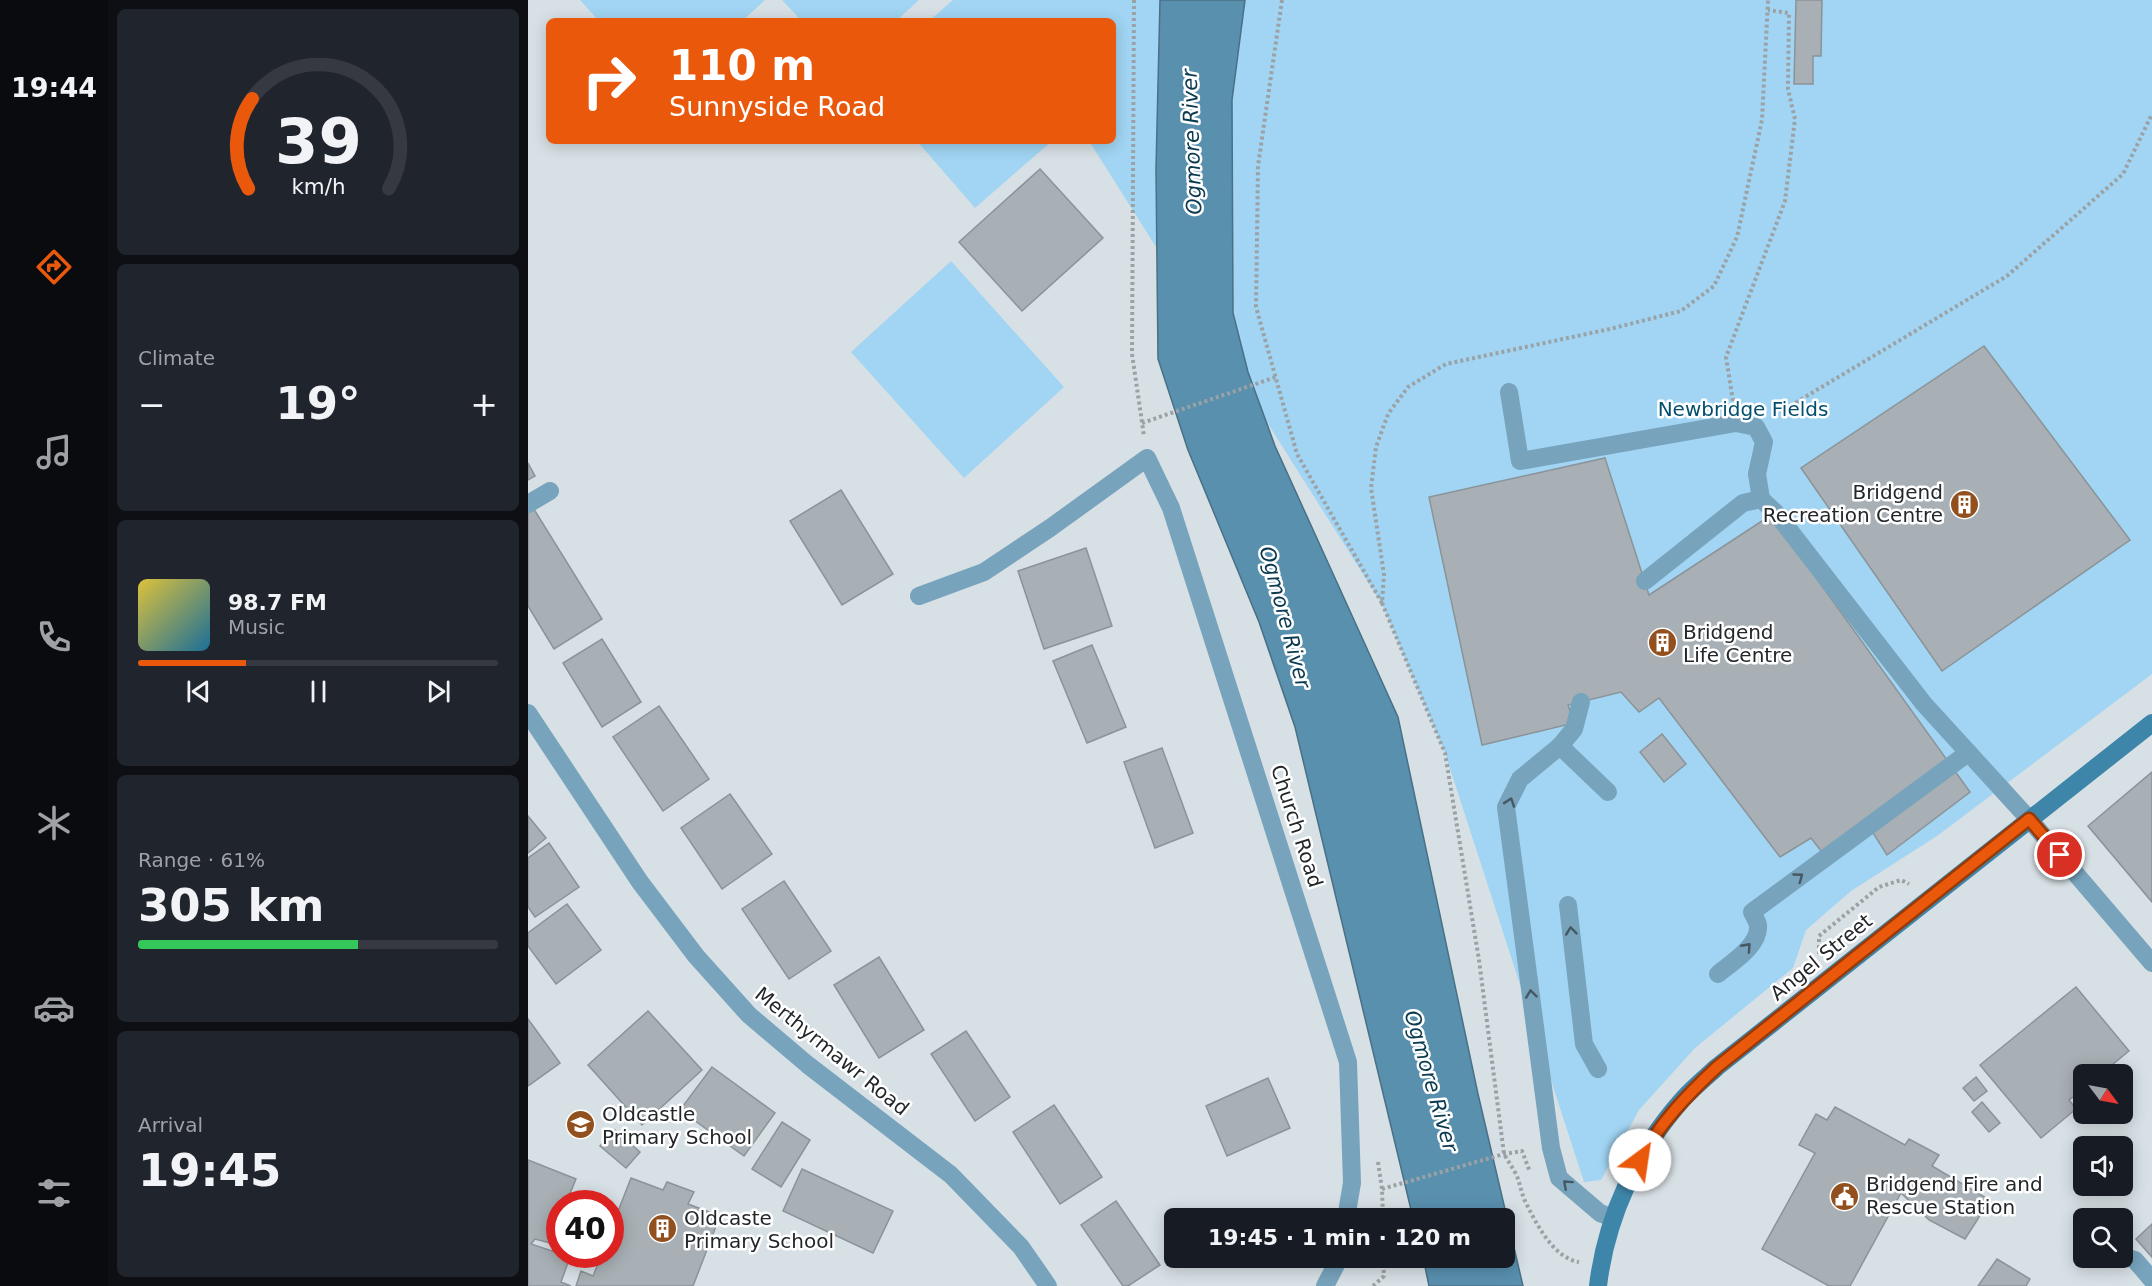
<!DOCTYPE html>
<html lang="en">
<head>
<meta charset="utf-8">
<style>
  :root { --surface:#171b24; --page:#20242c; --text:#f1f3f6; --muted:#9ea1a6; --line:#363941; --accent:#ea580c }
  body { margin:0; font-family:"DejaVu Sans",sans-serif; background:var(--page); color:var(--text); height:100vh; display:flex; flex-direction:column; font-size:22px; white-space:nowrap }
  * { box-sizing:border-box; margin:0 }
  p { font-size:20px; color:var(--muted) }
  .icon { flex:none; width:33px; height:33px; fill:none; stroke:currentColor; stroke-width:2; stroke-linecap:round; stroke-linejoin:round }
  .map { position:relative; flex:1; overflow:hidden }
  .side { display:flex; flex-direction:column; gap:9px; padding:9px; background:#0d0f14; width:420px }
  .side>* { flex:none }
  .hud { position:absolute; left:18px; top:18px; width:570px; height:126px; border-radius:9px; box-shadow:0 3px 15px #0003; background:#ea580c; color:#fff; overflow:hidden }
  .needle { width:39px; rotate:122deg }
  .controls { position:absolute; left:1545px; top:1064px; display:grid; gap:12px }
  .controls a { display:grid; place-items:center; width:60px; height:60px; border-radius:9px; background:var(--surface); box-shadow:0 3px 15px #0003; font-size:30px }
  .speed { position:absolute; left:18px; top:1190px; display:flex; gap:12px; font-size:30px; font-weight:700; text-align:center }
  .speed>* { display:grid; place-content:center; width:78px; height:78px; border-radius:50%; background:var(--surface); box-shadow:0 3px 15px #0003; line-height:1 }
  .speed .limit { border:9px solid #d22; background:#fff; color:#111 }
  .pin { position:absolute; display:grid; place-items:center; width:51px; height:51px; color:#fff; margin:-26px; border:3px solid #fff; border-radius:50%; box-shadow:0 2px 6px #0007 }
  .me { position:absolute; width:66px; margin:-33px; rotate:31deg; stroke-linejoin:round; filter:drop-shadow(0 0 4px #0008) }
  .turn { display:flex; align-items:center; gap:21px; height:126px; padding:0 24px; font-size:27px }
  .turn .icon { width:78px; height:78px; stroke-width:2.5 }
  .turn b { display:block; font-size:42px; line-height:51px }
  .big { font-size:45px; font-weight:700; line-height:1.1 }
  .side .tile { flex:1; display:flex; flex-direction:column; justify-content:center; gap:9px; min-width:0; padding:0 21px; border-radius:9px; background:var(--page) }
  .side .dial { align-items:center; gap:0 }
  .dial svg { height:156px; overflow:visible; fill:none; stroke:var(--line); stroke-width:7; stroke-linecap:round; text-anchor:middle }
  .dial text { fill:var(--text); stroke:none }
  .song { display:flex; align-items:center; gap:18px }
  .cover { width:72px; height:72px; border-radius:9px; background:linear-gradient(135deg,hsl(50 70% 55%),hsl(200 70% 35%)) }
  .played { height:6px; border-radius:3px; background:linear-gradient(90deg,var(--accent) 30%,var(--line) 30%) }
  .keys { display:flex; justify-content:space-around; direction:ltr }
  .heat { display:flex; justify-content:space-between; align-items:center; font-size:33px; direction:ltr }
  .charge { height:9px; border-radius:4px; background:linear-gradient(90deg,#34c759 61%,var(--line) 0) }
  .trip { position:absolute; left:636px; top:1208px; width:351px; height:60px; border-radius:9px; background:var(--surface); box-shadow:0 3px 15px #0003; font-weight:700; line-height:60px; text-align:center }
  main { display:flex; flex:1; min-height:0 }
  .dock { display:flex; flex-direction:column; width:108px; justify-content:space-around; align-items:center; background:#090b0e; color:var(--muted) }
  .dock .icon { width:42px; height:42px }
  .dock .selected { color:var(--accent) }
  .dock b { font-size:27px; color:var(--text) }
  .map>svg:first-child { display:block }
</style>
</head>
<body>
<main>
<nav class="dock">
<b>19:44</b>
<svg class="icon selected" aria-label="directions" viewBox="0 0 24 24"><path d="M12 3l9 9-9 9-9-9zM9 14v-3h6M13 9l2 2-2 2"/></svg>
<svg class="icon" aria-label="music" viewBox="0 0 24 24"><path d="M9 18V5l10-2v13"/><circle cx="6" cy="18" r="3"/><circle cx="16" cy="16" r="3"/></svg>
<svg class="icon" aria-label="phone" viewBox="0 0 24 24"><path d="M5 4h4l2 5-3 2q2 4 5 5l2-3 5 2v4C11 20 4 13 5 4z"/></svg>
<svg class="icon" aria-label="climate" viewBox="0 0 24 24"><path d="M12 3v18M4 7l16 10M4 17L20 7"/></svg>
<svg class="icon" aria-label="car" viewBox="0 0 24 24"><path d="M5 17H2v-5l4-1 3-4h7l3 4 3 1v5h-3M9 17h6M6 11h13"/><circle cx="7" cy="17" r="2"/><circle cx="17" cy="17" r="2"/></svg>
<svg class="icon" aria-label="filters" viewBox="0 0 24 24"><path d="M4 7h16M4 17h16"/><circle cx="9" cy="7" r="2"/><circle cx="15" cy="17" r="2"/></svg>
</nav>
<section class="side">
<div class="tile dial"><svg viewBox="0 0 100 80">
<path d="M14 69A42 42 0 1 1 86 69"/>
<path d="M14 69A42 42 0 0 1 16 23" stroke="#ea580c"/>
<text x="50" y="56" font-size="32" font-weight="700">39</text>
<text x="50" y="72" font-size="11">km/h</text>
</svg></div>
<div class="tile"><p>Climate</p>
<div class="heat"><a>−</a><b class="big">19°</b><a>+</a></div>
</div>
<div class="tile">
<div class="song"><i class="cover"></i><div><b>98.7 FM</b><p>Music</p></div></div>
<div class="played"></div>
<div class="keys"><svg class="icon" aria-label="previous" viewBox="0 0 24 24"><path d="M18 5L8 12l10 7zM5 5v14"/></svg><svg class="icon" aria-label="pause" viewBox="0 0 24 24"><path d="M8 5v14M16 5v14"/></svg><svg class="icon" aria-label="next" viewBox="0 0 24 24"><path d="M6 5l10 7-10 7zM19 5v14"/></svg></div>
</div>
<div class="tile"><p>Range · 61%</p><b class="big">305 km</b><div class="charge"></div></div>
<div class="tile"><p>Arrival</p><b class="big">19:45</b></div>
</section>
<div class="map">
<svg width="1624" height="1286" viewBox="0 0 1624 1286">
  <rect width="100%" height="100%" fill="#d7e0e5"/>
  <g fill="#a1d5f3">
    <path d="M 52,0 L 237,0 L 214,21 L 71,21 Z"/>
    <path d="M 254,0 L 391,0 L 368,21 L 274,21 Z"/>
    <path d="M 425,0 L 1624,0 L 1624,674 L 1409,836 L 1323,891 L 1278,930 L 1265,968 L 1167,1048 L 1111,1110 L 1073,1180 L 1056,1182 L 917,753 L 854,604 L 561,141 L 585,141 L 585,21 L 401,21 Z"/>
    <path d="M 389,141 L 524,141 L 447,208 Z"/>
    <path d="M 423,261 L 536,387 L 436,478 L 323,352 Z"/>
  </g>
  <path fill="#5990ae" stroke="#497086" stroke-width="1.5" d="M 632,0 L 717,0 L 704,100 L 705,313 L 720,372 L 747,446 L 870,717 L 950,1094 L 995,1286 L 901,1286 L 895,1257 L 976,1257 L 976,1218 L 885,1218 L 767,727 L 731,622 L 660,450 L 630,359 L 628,169 Z"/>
  <g fill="#a8b0b5" stroke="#8a9398" stroke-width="1.5">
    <path d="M 1268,0 L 1294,0 L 1293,56 L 1285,56 L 1285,84 L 1266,84 Z"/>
    <path d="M 512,169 L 575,238 L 494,311 L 431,242 Z"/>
    <path d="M 1456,346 L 1602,540 L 1414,671 L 1273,468 Z"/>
    <path d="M 1077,458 L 1121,595 L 1243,515 L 1442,792 L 1359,855 L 1342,828 L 1300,860 L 1283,838 L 1252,857 L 1131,698 L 1111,712 L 1093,692 L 1040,705 L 1046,723 L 954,745 L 901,497 Z"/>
    <path d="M 0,463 L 7,476 L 0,480 Z"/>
    <path d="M 313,490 L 365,574 L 314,605 L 262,521 Z"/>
    <path d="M 4,506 L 74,619 L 26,649 L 0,606 L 0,509 Z"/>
    <path d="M 558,548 L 584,626 L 516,649 L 490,571 Z"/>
    <path d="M 74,639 L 113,702 L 74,727 L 35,663 Z"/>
    <path d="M 564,645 L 598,727 L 559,743 L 525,661 Z"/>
    <path d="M 131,706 L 181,779 L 135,811 L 85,737 Z"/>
    <path d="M 1134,734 L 1158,764 L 1136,782 L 1112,752 Z"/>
    <path d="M 634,748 L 665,833 L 627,848 L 596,762 Z"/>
    <path d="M 1624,772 L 1624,902 L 1560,826 Z"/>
    <path d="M 202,794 L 244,854 L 194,889 L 153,828 Z"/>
    <path d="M 0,816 L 18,838 L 0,853 Z"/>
    <path d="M 21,843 L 51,887 L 7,917 L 0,907 L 0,858 Z"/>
    <path d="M 256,881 L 303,951 L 261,979 L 214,909 Z"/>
    <path d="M 39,904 L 73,950 L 28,984 L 0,946 L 0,933 Z"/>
    <path d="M 351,957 L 396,1030 L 351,1058 L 306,985 Z"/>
    <path d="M 1548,987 L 1601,1051 L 1573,1074 L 1556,1074 L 1556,1089 L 1541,1100 L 1548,1109 L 1513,1138 L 1452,1065 Z"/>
    <path d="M 120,1011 L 174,1070 L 114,1125 L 60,1065 Z"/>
    <path d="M 0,1019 L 32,1063 L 0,1086 Z"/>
    <path d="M 438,1031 L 482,1097 L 447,1121 L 403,1054 Z"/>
    <path d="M 184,1067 L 247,1113 L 216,1156 L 152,1110 Z"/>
    <path d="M 1448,1077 L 1459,1091 L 1446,1101 L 1435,1088 Z"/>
    <path d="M 740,1078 L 762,1128 L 699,1156 L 678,1106 Z"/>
    <path d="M 1454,1102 L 1472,1123 L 1461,1132 L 1444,1112 Z"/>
    <path d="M 526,1105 L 574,1177 L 532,1204 L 485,1132 Z"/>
    <path d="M 1307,1107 L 1377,1145 L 1381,1139 L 1411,1155 L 1404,1166 L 1460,1199 L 1450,1219 L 1437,1239 L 1401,1220 L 1373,1193 L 1322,1286 L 1301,1286 L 1234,1249 L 1287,1153 L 1271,1145 L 1288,1114 L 1299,1120 Z"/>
    <path d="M 254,1122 L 282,1140 L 253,1187 L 224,1169 Z"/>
    <path d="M 87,1130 L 112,1152 L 98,1168 L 72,1146 Z"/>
    <path d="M 0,1160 L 48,1179 L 38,1203 L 32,1203 L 30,1245 L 7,1239 L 3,1244 L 42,1257 L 33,1282 L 43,1286 L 0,1286 Z"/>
    <path d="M 274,1169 L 365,1211 L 345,1253 L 255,1211 Z"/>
    <path d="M 103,1178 L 135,1190 L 139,1182 L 166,1192 L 160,1204 L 192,1216 L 165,1286 L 48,1286 L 53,1271 L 65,1276 L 74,1254 L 82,1254 L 82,1232 Z"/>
    <path d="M 588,1201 L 632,1265 L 600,1286 L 595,1286 L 553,1225 Z"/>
    <path d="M 1624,1224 L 1624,1257 L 1608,1239 Z"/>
    <path d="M 1469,1259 L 1502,1279 L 1498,1286 L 1450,1286 Z"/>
  </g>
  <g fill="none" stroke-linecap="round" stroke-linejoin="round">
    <g stroke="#9ba2a6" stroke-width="4" stroke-dasharray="3 3" stroke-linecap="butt">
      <path d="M 606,0 L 604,354 L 616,436"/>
      <path d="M 754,0 L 730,166 L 728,307 L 769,454 L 854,603 L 856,575 L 843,488 L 848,447 L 860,414 L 880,387 L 918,364 L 1082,329 L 1153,311 L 1186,286 L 1209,237 L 1234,120 L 1240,0"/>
      <path d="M 1205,401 L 1198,357 L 1257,201 L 1267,119 L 1260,89 L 1261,13 L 1240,10"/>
      <path d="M 1247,415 L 1479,276 L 1595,174 L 1624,114"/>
      <path d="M 614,423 L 748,377"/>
      <path d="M 854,603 L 917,753 L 951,960 L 976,1154 C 980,1161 984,1167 988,1174 C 992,1183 993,1192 997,1201 C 1008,1223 1025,1258 1051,1262"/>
      <path d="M 1291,954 L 1291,936 L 1351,887 L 1373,880 L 1381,884"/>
      <path d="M 850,1162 L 854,1189 L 855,1218"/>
      <path d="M 854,1189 L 976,1154 L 994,1151 L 1002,1172"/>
      <path d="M 845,1286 L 856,1276 L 855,1257"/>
    </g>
    <g stroke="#77a3bc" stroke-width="18">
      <path d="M 981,392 L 992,461 L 1208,423 L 1228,427 L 1236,442 L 1229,474 L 1233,499 L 1248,513 L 1396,704 L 1501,819"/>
      <path d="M 1117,581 L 1215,503 L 1233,499"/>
      <path d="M 391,596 L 456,572 L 522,528 L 619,458 L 643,508 L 820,1062 L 824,1183 L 818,1218"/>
      <path d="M 1032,746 L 1046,729 L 1053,702"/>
      <path d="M 1080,792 L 1032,746 L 992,779 L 978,807 L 1023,1148 L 1031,1178 L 1072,1213 L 1085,1218"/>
      <path d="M 1040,905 L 1056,1044 L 1070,1069"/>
      <path d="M 1190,974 C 1203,963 1232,946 1230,925 C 1229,921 1226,916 1224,912 L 1440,753"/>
      <path d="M 1594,1256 L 1607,1260 L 1624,1280"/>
      <path d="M 797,1286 L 812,1257"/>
    </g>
    <g stroke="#77a3bc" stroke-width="18">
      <path d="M 0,504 L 22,491"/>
      <path d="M 0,713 L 112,882 L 168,956 L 221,1015 L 280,1065 L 423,1175 L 493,1247 L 520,1286"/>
      <path d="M 1501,819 L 1624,963"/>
    </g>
    <path stroke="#3d85a9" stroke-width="18" d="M 1070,1286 C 1078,1218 1109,1150 1155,1099 C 1165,1088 1177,1078 1189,1067 L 1624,723"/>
  </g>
  <defs><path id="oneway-chevron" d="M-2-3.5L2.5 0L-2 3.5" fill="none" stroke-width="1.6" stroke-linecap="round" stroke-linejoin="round" transform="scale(1.5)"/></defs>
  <g stroke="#455964">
    <use href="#oneway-chevron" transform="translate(982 802) rotate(-71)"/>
    <use href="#oneway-chevron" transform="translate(1271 877) rotate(-36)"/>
    <use href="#oneway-chevron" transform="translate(1043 931) rotate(-96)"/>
    <use href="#oneway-chevron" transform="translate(1219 947) rotate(-48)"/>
    <use href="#oneway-chevron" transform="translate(1003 994) rotate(-97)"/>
    <use href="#oneway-chevron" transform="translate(1039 1184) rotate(-138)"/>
  </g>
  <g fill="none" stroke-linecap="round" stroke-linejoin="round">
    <defs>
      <path id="route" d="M 1112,1160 C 1131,1124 1159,1095 1189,1067 L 1501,819 L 1532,855"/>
    </defs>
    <use href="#route" stroke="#983908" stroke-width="15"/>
    <use href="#route" stroke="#ea580c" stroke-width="10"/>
  </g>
  <defs>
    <symbol id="building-disc" viewBox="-11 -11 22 22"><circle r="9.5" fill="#92501e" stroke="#fff"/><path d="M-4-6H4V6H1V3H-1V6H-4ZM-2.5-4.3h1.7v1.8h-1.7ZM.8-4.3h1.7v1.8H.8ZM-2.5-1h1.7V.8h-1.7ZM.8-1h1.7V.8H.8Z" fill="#fff"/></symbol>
    <symbol id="school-disc" viewBox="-11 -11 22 22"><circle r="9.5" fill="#92501e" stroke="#fff"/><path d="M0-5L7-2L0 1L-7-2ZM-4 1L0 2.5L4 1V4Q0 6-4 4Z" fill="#fff"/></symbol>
    <symbol id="civic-disc" viewBox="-11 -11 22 22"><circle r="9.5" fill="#92501e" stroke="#fff"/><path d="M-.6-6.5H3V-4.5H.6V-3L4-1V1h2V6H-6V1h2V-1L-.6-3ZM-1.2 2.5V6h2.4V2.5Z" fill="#fff"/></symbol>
  </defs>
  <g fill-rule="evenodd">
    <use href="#building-disc" x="1420" y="488" width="33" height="33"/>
    <use href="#building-disc" x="1118" y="626" width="33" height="33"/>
    <use href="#school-disc" x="36" y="1108" width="33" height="33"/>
    <use href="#civic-disc" x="1300" y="1180" width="33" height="33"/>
    <use href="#building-disc" x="118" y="1212" width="33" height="33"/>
  </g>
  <g text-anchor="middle" stroke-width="5" stroke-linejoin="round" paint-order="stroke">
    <g font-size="20" fill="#034f6e" stroke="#fff">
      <text x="1215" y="416">Newbridge Fields</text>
    </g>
    <g font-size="20" fill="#232729" stroke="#fff" text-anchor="start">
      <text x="1415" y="499" text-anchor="end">Bridgend<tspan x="1415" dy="23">Recreation Centre</tspan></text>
      <text x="1155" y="639">Bridgend<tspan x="1155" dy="23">Life Centre</tspan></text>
      <text x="74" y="1121">Oldcastle<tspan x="74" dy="23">Primary School</tspan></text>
      <text x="1338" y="1191">Bridgend Fire and<tspan x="1338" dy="23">Rescue Station</tspan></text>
      <text x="156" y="1225">Oldcaste<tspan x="156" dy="23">Primary School</tspan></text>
    </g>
    <g font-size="20" fill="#232729" stroke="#fff">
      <text transform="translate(769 826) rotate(72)" y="7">Church Road</text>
      <text transform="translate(1293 957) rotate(-39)" y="7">Angel Street</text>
      <text transform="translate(304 1051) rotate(39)" y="7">Merthyrmawr Road</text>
    </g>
    <g font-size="21" font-style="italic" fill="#0a3a50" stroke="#fff">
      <text transform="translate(664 142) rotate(-92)" y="7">Ogmore River</text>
      <text transform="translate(757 617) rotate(75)" y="7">Ogmore River</text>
      <text transform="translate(903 1081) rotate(74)" y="7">Ogmore River</text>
    </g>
  </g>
</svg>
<div class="controls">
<a><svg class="needle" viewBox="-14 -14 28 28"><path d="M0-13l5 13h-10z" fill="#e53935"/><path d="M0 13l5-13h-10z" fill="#9ea1a6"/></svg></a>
<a><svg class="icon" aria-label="sound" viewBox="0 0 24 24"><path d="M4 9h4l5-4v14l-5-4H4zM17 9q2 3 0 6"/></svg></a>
<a><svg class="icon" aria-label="search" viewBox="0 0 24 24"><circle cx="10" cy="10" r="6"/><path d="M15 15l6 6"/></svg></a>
</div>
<div class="speed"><div class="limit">40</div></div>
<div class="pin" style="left:1532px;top:855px;background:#d93025"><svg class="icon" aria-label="arrive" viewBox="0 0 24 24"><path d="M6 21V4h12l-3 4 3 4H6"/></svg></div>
<svg class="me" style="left:1112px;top:1160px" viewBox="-20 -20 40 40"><circle r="19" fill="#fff"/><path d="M0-13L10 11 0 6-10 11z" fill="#ea580c"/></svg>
<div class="trip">19:45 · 1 min · 120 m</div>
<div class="hud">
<div class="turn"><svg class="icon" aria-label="right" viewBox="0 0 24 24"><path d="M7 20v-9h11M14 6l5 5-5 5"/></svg><div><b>110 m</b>Sunnyside Road</div></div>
</div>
</div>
</main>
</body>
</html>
